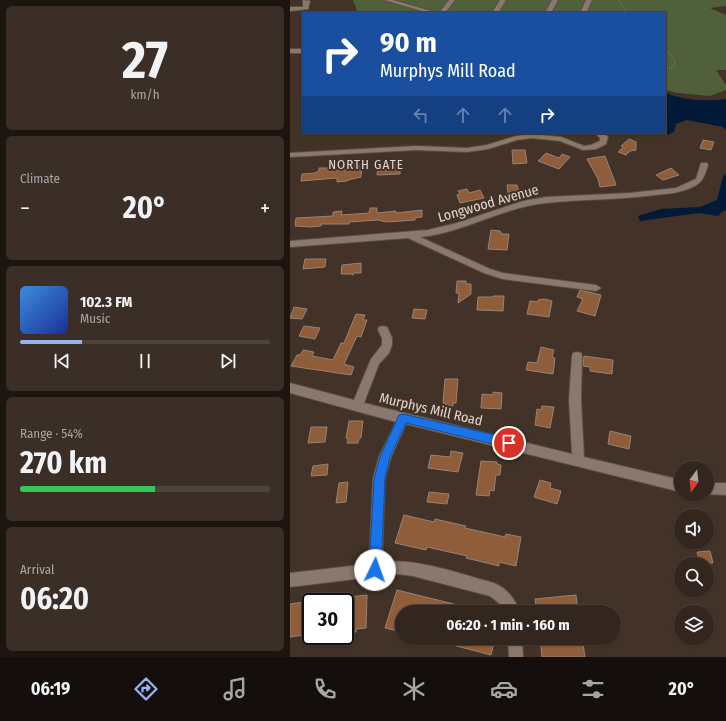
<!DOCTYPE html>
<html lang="en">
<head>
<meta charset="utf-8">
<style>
  :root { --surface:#32261e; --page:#3a2e27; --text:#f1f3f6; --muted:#a8a5a4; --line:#4d433c; --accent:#95b2f1 }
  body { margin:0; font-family:"Fira Sans Condensed",sans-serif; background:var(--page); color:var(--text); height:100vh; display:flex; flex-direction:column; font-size:15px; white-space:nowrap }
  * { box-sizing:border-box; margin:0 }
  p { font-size:13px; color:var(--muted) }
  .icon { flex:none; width:22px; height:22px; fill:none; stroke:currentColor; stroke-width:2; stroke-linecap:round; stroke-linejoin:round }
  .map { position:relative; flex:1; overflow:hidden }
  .sheet { display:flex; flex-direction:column; gap:6px; padding:6px; background:#1c1510; width:290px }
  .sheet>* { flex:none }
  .hud { position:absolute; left:12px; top:12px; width:364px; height:122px; border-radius:0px; box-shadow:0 1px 3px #0004,0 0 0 1px var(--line); background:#1a4fa0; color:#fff; overflow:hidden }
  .needle { width:26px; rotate:195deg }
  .controls { position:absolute; left:384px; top:461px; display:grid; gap:8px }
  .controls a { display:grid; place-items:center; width:40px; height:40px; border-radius:50%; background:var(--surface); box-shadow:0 1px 3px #0004,0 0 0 1px var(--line); font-size:20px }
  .speed { position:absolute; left:12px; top:593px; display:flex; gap:8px; font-size:20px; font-weight:700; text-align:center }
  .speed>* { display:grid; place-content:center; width:52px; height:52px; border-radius:50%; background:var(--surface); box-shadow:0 1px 3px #0004,0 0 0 1px var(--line); line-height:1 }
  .speed .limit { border:2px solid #111; border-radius:6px; background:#fff; color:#111 }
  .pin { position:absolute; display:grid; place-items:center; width:34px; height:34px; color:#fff; margin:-17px; border:2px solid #fff; border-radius:50%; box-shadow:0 1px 4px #0007 }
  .me { position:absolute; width:44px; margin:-22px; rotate:3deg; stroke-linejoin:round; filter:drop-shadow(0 0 3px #0008) }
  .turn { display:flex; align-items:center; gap:14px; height:84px; padding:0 12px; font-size:18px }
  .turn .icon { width:52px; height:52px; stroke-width:2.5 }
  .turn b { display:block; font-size:28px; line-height:34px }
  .lanes { display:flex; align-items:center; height:38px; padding:0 12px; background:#0003; justify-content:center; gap:20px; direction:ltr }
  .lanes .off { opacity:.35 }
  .big { font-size:30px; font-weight:700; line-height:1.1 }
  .sheet .card { flex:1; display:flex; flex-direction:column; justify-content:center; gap:6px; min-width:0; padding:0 14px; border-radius:6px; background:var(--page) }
  .sheet .dial { align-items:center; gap:0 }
  .dial b { font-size:52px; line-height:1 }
  .song { display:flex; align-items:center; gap:12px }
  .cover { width:48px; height:48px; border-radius:6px; background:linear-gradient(135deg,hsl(210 70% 55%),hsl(230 70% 35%)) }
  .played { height:4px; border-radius:2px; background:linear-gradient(90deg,var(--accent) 25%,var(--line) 25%) }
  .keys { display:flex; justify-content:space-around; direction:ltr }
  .heat { display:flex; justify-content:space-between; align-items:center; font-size:22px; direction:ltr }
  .charge { height:6px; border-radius:3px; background:linear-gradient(90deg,#34c759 54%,var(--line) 0) }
  .trip { position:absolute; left:105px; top:605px; width:226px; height:40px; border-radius:20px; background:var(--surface); box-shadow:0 1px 3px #0004,0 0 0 1px var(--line); font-weight:700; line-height:40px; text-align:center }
  .tabs { display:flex; height:64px; justify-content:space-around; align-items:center; background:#140f0c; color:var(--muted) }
  .tabs .icon { width:28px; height:28px }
  .tabs .on { color:var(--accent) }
  .tabs b { font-size:18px; color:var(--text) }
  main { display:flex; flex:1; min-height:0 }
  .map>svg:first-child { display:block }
</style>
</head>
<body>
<main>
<section class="sheet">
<div class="card dial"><b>27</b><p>km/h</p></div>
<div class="card"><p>Climate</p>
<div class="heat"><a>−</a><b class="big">20°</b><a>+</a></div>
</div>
<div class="card">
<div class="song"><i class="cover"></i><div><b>102.3 FM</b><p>Music</p></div></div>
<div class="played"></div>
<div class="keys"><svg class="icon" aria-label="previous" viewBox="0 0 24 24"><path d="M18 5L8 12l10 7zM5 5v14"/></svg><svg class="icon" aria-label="pause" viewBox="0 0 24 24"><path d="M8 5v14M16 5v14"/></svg><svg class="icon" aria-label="next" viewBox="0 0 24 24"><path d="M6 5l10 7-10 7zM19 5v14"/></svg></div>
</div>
<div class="card"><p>Range · 54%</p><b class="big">270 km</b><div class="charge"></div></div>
<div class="card"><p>Arrival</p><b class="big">06:20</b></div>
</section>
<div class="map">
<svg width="436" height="657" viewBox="0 0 436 657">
  <rect width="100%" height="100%" fill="#423228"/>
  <path fill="#4f603a" d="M 63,0 L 436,0 L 436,6 L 420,8 L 436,15 L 436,70 L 426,70 L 436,85 L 436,90 L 420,96 L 388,93 L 375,90 L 375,13 L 68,13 Z"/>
  <g fill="#021937">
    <path d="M 375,93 C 394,100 416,102 436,99 L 436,130 L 433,127 L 397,120 L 386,124 L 384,132 L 378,135 L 372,133 L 375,133 L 375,124 L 378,120 L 375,119 Z"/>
    <path d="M 436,174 L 436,211 L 433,211 L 428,216 L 409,213 L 350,221 L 348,216 L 371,209 L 410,207 L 427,200 L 433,176 Z"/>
  </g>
  <g fill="#8f5d39" stroke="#968377">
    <path d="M 339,139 L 346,142 L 346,150 L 340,151 L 336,155 L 328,152 L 333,147 L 331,146 Z"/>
    <path d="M 413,140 L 424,142 L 421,150 L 410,148 Z"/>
    <path d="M 222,150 L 235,150 L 237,163 L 223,164 Z"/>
    <path d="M 256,153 L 269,158 L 272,154 L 280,157 L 269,169 L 248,161 Z"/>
    <path d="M 315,156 L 326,185 L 310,187 L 308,179 L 297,159 Z"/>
    <path d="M 100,160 L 110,160 L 110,174 L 87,175 L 88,164 L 100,163 Z"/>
    <path d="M 64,165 L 72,165 L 71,177 L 58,180 L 57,181 L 47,182 L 47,178 L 11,181 L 12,174 L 25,173 L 29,171 L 29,168 L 38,168 L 38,171 L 63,169 Z"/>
    <path d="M 381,168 L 389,175 L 373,180 L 366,175 Z"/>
    <path d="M 217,185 L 227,185 L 229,192 L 218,193 Z"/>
    <path d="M 177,189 L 179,193 L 190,190 L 194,198 L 170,203 L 167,195 L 170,194 L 168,191 Z"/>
    <path d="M 80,208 L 87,208 L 87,213 L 106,211 L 106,213 L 132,210 L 132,217 L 125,218 L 125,220 L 96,222 L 88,220 L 59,222 L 59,224 L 31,224 L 31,226 L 21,227 L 5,226 L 6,218 L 43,216 L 43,212 L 52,211 L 51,215 L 79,213 Z"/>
    <path d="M 201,230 L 210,231 L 212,234 L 219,234 L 217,250 L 198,249 Z"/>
    <path d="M 15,259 L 36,259 L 35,267 L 13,269 Z"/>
    <path d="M 71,263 L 71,273 L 64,273 L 63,275 L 61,274 L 51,274 L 52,265 Z"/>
    <path d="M 167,281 L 176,281 L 176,284 L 181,284 L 181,294 L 168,303 L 169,293 L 166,293 Z"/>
    <path d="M 290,290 L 311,295 L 305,316 L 287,311 L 293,299 L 287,297 Z"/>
    <path d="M 203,296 L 214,296 L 213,311 L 187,310 L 188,297 L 202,297 Z"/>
    <path d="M 254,299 L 262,301 L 259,317 L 237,314 L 240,301 L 248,302 L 248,300 Z"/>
    <path d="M 4,307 L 17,309 L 12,319 L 0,318 Z"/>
    <path d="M 124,309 L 137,310 L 135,319 L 122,318 Z"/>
    <path d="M 66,314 L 75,315 L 73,320 L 77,320 L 71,337 L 67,336 L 54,364 L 64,367 L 61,375 L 1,366 L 7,355 L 10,355 L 13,350 L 24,352 L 22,356 L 43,360 L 51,343 L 54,343 Z"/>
    <path d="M 14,326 L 30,328 L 25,339 L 9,336 Z"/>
    <path d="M 251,347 L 264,350 L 262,357 L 265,358 L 263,374 L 236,370 L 238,362 L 247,363 Z"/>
    <path d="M 294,356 L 323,360 L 322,374 L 300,371 L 300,367 L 293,366 Z"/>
    <path d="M 155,379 L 168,379 L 166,403 L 163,403 L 163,406 L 155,407 L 155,403 L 153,403 Z"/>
    <path d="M 203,392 L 212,393 L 211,409 L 191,408 L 192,394 L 203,395 Z"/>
    <path d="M 252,406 L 264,407 L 260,428 L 245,425 L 247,409 L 251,410 Z"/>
    <path d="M 59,421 L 73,421 L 71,438 L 69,438 L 68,443 L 57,443 L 58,439 L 56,438 Z"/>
    <path d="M 21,427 L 37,427 L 35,442 L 18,443 Z"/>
    <path d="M 320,431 L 341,436 L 339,449 L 318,444 Z"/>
    <path d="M 161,451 L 173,453 L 168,472 L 138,468 L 141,455 L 160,457 Z"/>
    <path d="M 191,461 L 207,462 L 207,464 L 211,465 L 210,475 L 206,475 L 204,491 L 200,490 L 199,496 L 186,495 Z"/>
    <path d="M 38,464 L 37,475 L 21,476 L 23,466 Z"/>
    <path d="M 250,480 L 261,483 L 260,488 L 271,491 L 267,504 L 244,497 Z"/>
    <path d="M 58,482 L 56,502 L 46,503 L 49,483 Z"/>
    <path d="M 139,492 L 159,494 L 157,504 L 137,502 Z"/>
    <path d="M 114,515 L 144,522 L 145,519 L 176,526 L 175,528 L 215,537 L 216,534 L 231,537 L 226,566 L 209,562 L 209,566 L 176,558 L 177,556 L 137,547 L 136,550 L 105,543 Z"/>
    <path d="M 420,551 L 423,563 L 410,563 L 407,552 Z"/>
    <path d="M 107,590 L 184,609 L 184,612 L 112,612 L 112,632 L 95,628 Z"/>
    <path d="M 77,595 L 76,628 L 66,629 L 66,632 L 55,634 L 55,601 L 59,601 L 59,597 Z"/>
    <path d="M 286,595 L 288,612 L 247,612 L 245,599 Z"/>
    <path d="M 21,601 L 21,634 L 0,637 L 0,604 Z"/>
    <path d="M 147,638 L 205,638 L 201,655 L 147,641 Z"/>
    <path d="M 250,638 L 292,638 L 295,657 L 252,657 Z"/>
  </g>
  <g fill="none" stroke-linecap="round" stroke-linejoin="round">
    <defs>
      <g id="minor">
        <path d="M 13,0 L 20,1 L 18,9 L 0,11 L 0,7 L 13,7 Z"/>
        <path d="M 94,0 L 103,0 L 148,13 L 139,13 Z"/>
        <path d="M 159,0 L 165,0 L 155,13 L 149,13 Z"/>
        <path d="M 210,0 L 216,0 L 208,13 L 202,13 Z"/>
        <path d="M 262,0 L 268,0 L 261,13 L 255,13 Z"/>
        <path d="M 296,0 L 302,0 L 296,13 L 290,13 Z"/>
        <rect x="0" y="49" width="13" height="4"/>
        <path d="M 305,133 C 311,133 314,132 318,137 L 316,144 L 306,149 L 293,150 L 270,141 L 242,138 L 227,140 L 198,149 L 177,152 L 126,150 L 0,157 L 0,153 L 126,146 L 177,148 L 197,145 L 226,136 L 242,134 L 271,137 L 294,146 L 301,145 L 310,141 L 310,138 Z"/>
        <path d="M 411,163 L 417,163 L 418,165 C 414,178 412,184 398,189 C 388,193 376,194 365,195 C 329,200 292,199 256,203 C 213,207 174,233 130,237 L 200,269 L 213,273 L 306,285 L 311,288 L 306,291 L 213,279 L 194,273 L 118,238 L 0,247 L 0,241 L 138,230 L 167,223 L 233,201 L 256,197 L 340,193 L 386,188 L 406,179 Z"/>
        <path d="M 93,326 L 97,327 L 102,338 L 102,345 L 99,353 L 89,364 L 74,403 L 282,454 L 279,400 L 282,356 L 283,353 L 287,352 L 291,353 L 292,356 L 291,400 L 294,457 L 391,480 L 391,492 L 116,424 L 101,457 L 95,479 L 92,562 C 128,558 169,574 204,583 C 216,588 226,599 229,612 L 215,612 L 210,604 L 200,596 L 123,576 L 107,574 L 0,587 L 0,573 L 79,564 L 83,479 L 89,457 L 106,422 L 0,393 L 0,383 L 64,400 L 81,359 L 92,345 L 92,338 L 88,330 L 89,327 Z"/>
        <path d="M 417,483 L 436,483 L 436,495 L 415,494 L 417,494 Z"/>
        <path d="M 218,638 L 232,638 L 233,657 L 219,657 Z"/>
      </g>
    </defs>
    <use href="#minor" stroke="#5c4e45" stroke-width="2"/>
    <g stroke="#877971" stroke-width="1" stroke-dasharray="1 1" stroke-linecap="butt">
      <path d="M 329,0 L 336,13"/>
      <path d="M 375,49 L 385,60 L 384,67 L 375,69"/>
    </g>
    <use href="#minor" fill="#8a786c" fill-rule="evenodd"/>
  </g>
  <path fill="#1a73e8" stroke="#114b97" d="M 113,414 L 219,438 L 222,440 L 224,443 L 222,446 L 219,448 L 116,423 L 100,457 L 95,479 L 91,570 L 89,574 L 85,576 L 81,574 L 79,570 L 84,479 L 90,457 L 109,415 Z"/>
  <g text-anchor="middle" stroke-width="4" stroke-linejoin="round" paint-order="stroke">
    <g font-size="13" letter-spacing="1" fill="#e0d5cf" stroke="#423228">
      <text x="76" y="169">NORTH GATE</text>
    </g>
    <g font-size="14" fill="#e0d5cf" stroke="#423228">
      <text transform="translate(198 203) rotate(-16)" y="5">Longwood Avenue</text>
      <text transform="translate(141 409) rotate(13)" y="5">Murphys Mill Road</text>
    </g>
  </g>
</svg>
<div class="controls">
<a><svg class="needle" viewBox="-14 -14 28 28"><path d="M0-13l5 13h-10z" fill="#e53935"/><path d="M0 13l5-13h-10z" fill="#a8a5a4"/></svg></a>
<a><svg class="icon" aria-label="sound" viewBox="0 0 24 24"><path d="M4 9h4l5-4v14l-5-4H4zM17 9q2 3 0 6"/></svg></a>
<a><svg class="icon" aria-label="search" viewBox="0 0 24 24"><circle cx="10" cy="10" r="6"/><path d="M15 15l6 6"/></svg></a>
<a><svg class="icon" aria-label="layers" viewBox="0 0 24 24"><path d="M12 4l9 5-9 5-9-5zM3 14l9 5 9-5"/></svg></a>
</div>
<div class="speed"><div class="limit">30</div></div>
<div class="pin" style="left:219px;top:443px;background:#d93025"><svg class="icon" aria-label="arrive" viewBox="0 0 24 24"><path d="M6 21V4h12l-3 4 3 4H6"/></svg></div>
<svg class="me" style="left:85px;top:570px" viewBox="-20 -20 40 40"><circle r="19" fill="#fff"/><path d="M0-13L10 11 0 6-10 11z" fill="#1a73e8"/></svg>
<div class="trip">06:20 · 1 min · 160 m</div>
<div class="hud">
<div class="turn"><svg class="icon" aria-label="right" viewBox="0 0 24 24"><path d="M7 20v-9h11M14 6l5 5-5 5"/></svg><div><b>90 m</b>Murphys Mill Road</div></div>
<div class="lanes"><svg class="icon off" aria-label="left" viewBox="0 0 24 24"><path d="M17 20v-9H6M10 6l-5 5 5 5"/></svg><svg class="icon off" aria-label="ahead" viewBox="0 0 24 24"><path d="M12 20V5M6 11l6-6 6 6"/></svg><svg class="icon off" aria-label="ahead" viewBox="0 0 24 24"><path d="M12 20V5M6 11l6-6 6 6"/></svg><svg class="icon" aria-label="right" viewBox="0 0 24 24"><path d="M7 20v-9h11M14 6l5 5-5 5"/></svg></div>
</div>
</div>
</main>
<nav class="tabs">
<b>06:19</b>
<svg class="icon on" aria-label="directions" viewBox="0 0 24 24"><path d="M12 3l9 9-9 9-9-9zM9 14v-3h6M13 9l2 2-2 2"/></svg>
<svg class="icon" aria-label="music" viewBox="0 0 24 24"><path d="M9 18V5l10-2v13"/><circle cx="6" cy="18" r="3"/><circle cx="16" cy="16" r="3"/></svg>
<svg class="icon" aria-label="phone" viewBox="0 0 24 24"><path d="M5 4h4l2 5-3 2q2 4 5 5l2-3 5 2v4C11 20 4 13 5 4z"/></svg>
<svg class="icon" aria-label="climate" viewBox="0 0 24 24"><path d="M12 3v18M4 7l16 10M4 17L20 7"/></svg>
<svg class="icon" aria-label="car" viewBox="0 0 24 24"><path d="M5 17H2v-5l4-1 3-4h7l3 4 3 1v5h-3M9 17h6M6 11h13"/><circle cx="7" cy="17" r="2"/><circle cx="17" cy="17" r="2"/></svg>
<svg class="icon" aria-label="filters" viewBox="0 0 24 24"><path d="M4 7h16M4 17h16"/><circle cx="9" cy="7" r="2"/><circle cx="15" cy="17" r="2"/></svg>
<b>20°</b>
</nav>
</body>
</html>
